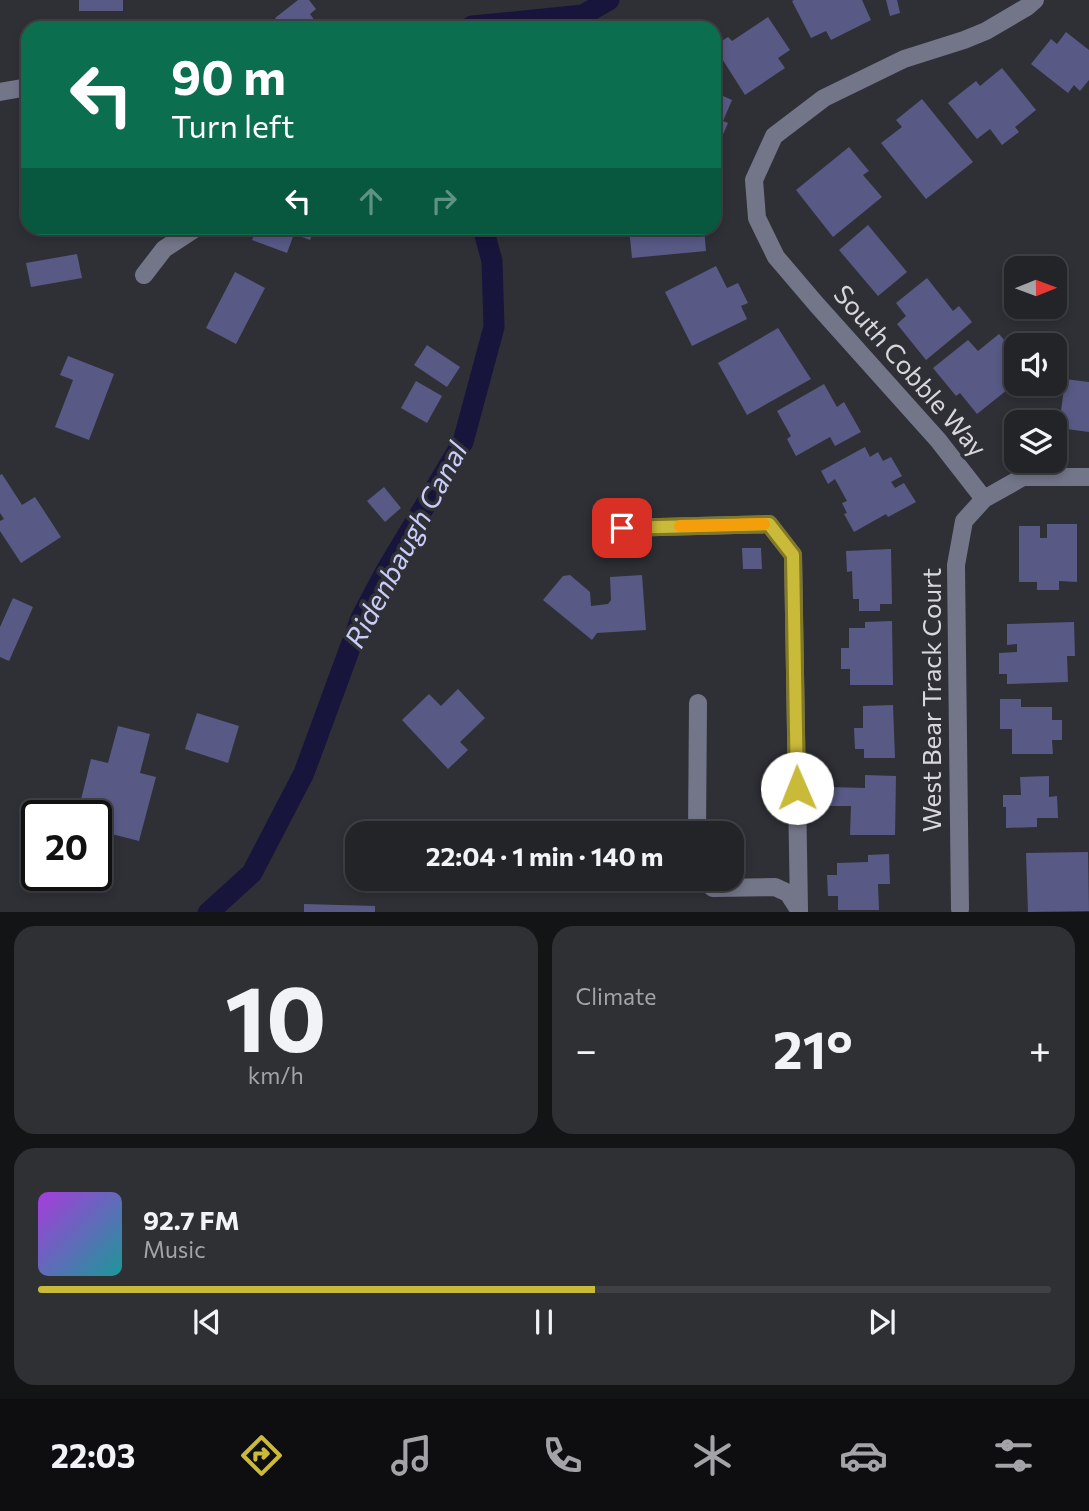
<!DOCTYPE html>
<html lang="en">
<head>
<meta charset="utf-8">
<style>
  :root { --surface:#232428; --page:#2f3034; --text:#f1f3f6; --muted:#a3a4a8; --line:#404145; --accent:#caba39 }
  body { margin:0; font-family:Commissioner,sans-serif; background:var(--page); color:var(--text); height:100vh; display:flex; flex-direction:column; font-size:26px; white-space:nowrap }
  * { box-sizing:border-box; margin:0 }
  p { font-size:23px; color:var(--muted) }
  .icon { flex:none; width:38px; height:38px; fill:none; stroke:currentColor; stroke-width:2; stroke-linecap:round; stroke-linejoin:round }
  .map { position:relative; height:912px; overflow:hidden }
  .drawer { display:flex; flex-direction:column; gap:14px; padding:14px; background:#131416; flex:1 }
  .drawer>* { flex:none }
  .guide { position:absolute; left:21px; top:21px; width:700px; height:214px; border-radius:21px; box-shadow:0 4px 10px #0003,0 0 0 2px var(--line); background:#0b6e4f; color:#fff; overflow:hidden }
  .needle { width:46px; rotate:89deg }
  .controls { position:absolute; left:1004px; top:256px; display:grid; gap:14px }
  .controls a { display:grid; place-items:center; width:63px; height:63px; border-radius:14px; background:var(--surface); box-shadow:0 4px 10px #0003,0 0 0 2px var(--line); font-size:35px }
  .speed { position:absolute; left:21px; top:800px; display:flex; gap:14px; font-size:35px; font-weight:700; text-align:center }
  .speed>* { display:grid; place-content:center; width:91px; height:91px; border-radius:50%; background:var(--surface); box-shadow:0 4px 10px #0003,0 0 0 2px var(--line); line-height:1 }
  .speed .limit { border:4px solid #111; border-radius:10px; background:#fff; color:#111 }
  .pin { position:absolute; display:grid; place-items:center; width:60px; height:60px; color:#fff; margin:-30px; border-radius:14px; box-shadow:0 4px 10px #0006 }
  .me { position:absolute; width:77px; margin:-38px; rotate:359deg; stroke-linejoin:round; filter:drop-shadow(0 0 5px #0008) }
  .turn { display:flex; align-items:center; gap:24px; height:147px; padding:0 35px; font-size:32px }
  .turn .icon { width:91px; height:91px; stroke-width:2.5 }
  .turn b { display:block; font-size:49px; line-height:60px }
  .lanes { display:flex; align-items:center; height:66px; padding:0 35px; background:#0003; justify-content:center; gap:35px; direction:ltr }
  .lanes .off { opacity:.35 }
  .big { font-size:52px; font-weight:700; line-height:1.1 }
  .drawer .widget { flex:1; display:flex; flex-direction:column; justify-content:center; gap:10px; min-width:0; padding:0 24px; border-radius:21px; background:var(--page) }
  .drawer .dial { align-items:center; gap:0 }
  .dial b { font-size:91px; line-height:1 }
  .song { display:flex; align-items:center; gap:21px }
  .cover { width:84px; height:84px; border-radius:10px; background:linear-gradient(135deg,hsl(280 70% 55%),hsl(180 70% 35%)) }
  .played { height:7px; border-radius:4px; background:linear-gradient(90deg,var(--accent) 55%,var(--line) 55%) }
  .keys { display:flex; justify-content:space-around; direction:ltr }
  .heat { display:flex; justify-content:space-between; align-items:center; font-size:38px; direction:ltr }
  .drawer .tiles { flex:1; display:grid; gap:14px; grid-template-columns:1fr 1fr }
  .widget:last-child { grid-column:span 2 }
  .trip { position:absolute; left:345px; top:821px; width:399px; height:70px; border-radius:21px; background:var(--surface); box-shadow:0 4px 10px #0003,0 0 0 2px var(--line); font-weight:700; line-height:70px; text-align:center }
  .menu { display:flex; height:112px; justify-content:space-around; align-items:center; background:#0e0e10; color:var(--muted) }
  .menu .icon { width:49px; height:49px }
  .menu .selected { color:var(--accent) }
  .menu b { font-size:32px; color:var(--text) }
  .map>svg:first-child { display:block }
</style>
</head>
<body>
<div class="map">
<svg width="1089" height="913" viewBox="0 0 1089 913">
  <rect width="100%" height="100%" fill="#2f3036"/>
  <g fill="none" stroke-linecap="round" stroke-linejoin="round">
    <g stroke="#17153b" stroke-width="21">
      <path d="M 470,28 L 472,26 L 583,15 L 609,0"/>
      <path d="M 208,913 L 252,873 L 304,773 L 361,618 L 386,571 L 463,442 L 494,327 L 492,261 L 483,228"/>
    </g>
  </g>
  <g fill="#585985">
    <rect x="79" y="0" width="44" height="11"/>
    <path d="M 298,0 L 309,0 L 316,9 L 310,14 L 320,28 L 282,28 L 275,18 Z"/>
    <path d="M 794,0 L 862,0 L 871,20 L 831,40 L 826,31 L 811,38 L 792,1 Z"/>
    <path d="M 886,0 L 897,0 L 900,13 L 890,16 Z"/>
    <path d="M 768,17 L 790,50 L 778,58 L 785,68 L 745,95 L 714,46 L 728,37 L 732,41 Z"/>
    <path d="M 1066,32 L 1089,50 L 1089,80 L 1080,91 L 1074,85 L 1068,93 L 1031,64 L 1051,39 L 1057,44 Z"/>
    <path d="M 1002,68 L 1036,110 L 1015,127 L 1019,132 L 1002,145 L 990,129 L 977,139 L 948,103 L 976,81 L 980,86 Z"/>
    <path d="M 714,92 L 732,100 L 723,121 L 728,123 L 717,148 L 714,147 Z"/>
    <path d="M 922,99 L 973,162 L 926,199 L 881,143 L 902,127 L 896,120 Z"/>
    <path d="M 849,147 L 869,171 L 863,175 L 882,197 L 833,237 L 796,190 Z"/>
    <path d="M 868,225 L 907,272 L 878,296 L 839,250 Z"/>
    <path d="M 257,228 L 315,228 L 310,240 L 294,234 L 287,253 L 252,240 Z"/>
    <path d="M 629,228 L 704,228 L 706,251 L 632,258 Z"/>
    <path d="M 77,254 L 82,278 L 31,287 L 26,263 Z"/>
    <path d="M 716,266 L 727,288 L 738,283 L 748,303 L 741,306 L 747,319 L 692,346 L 665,292 Z"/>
    <path d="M 235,272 L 265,288 L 236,344 L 206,328 Z"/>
    <path d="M 927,278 L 953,311 L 959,306 L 972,322 L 926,360 L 897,324 L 906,316 L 896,303 Z"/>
    <path d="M 778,328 L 811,379 L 747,415 L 718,363 Z"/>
    <path d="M 999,334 L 1012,349 L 1003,357 L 1017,374 L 1017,382 L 977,414 L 960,393 L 956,396 L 933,368 L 968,340 L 978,351 Z"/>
    <path d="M 427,345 L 460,367 L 447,387 L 414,365 Z"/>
    <path d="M 68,356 L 114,374 L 89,440 L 55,427 L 73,380 L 60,375 Z"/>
    <path d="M 1065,379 L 1089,382 L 1089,432 L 1059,428 Z"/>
    <path d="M 416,381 L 442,396 L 427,423 L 401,408 Z"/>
    <path d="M 824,384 L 837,407 L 844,402 L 861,432 L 835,446 L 830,437 L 796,456 L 787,439 L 791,436 L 777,411 Z"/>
    <path d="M 865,447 L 870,457 L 878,452 L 883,461 L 891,457 L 902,476 L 891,482 L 895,488 L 904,483 L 916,502 L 888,517 L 886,514 L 854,532 L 844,514 L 847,513 L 842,503 L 847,501 L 835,479 L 828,484 L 821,471 Z"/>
    <path d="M 2,474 L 22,505 L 35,497 L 61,537 L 21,563 L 0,531 L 0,521 L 4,519 L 0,513 L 0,475 Z"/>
    <path d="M 384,487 L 401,508 L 385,522 L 367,501 Z"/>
    <path d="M 1047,524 L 1077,524 L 1077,582 L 1059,581 L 1059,590 L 1037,590 L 1037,582 L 1019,582 L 1019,526 L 1040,526 L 1040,538 L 1047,538 Z"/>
    <path d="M 742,548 L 761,548 L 762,569 L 743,569 Z"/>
    <path d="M 891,549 L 892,604 L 880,604 L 880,611 L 859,611 L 859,599 L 853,599 L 852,571 L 847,572 L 846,551 Z"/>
    <path d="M 570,575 L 590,592 L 591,606 L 608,604 L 611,600 L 610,577 L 642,575 L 646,630 L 597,633 L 592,640 L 543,600 L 563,576 Z"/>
    <path d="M 13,598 L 33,607 L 9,661 L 0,657 L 0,627 Z"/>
    <path d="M 892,621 L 893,685 L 850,685 L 850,669 L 841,669 L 841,648 L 849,648 L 849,628 L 865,628 L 865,622 Z"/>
    <path d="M 1074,622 L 1075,656 L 1067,656 L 1068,682 L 1007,684 L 1007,674 L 999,674 L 999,653 L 1017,652 L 1017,644 L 1007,645 L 1007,624 Z"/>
    <path d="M 458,689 L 485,718 L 460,742 L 468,750 L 448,769 L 402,720 L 429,694 L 441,706 Z"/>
    <path d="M 1000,699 L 1021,699 L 1021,707 L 1052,707 L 1052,720 L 1062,720 L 1062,740 L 1052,740 L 1053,754 L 1012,754 L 1012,729 L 1000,729 Z"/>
    <path d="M 893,705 L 895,758 L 864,758 L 864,749 L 855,749 L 854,728 L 863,728 L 863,706 Z"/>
    <path d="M 197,713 L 239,726 L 228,763 L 185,749 Z"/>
    <path d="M 118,726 L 150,734 L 140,773 L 156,777 L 139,841 L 96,830 L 96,816 L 77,816 L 91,759 L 108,763 Z"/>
    <path d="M 865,775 L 896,776 L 895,835 L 850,835 L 851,806 L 829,806 L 829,787 L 865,788 Z"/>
    <path d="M 1049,776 L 1049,797 L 1057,796 L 1058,818 L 1037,818 L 1037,827 L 1006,828 L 1006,807 L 1003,807 L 1003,795 L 1021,795 L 1020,777 Z"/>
    <path d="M 1088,852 L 1089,911 L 1028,912 L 1026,853 Z"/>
    <path d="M 889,854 L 890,884 L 878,884 L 879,910 L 838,910 L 838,896 L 828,896 L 827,875 L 837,875 L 837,863 L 868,862 L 868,855 Z"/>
    <path d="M 304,904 L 375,906 L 375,913 L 304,913 Z"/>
  </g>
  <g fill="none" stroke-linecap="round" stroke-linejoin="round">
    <g stroke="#737589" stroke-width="18">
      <path d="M 0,92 L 28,87"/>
      <path d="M 144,275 L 164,249 L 196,228"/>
      <path d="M 984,499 L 938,440 L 817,305 L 776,257 L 757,218 L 754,180 L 774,136 L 824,98 L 904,59 L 964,40 L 986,31 L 1027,7 L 1035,0"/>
      <path d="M 622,528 L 769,524 L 793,555 L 799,909"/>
      <path d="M 697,833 L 698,703"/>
      <path d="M 701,878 L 713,888 L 775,887 L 788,893 L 799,910"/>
      <path d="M 960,909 L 956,565 L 964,521 L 984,499 L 1023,477 L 1089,477"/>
    </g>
  </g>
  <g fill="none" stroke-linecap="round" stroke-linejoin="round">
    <defs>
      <path id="route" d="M 622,528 L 769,524 L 793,555 L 797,788"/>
    </defs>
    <use href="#route" stroke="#837925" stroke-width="18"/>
    <use href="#route" stroke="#caba39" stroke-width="12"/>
    <path stroke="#f59e0b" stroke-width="12" d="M 680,526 L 764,524"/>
  </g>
  <g text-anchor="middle" stroke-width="7" stroke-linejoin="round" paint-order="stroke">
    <g font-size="26" fill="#d8d8dc" stroke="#2f3036">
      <text transform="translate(910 371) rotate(49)" y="9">South Cobble Way</text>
      <text transform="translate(932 700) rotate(-90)" y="9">West Bear Track Court</text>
    </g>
    <g font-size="28" font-style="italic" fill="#cacdf9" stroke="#2f3036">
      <text transform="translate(406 545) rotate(-62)" y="10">Ridenbaugh Canal</text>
    </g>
  </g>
</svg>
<div class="controls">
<a><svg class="needle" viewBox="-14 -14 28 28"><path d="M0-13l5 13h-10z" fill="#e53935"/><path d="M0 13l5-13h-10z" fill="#a3a4a8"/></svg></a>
<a><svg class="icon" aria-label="sound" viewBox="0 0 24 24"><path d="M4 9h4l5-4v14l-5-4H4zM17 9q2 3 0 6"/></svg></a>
<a><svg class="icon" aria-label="layers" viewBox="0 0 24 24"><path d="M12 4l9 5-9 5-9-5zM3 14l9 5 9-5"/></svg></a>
</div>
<div class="speed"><div class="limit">20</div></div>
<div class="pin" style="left:622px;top:528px;background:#d93025"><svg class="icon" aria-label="arrive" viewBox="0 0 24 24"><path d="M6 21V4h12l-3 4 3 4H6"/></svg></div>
<svg class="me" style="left:797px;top:788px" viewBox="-20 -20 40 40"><circle r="19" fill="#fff"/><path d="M0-13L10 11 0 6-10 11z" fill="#caba39"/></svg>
<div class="trip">22:04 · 1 min · 140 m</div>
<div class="guide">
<div class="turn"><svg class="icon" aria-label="left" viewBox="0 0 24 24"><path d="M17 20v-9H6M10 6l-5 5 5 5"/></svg><div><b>90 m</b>Turn left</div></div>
<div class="lanes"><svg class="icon" aria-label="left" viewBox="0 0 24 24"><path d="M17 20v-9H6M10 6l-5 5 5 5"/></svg><svg class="icon off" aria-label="ahead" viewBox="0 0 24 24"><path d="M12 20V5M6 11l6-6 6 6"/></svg><svg class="icon off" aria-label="right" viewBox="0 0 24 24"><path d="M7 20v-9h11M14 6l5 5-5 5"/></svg></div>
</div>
</div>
<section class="drawer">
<div class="tiles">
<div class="widget dial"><b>10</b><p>km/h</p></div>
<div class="widget"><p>Climate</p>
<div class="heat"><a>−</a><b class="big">21°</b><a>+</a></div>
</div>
<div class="widget">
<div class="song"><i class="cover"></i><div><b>92.7 FM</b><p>Music</p></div></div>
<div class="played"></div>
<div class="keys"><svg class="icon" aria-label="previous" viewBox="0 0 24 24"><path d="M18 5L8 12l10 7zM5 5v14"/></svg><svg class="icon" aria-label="pause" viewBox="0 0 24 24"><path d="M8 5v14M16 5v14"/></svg><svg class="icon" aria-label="next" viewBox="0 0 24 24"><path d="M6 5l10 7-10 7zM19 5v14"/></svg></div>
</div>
</div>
</section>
<nav class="menu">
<b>22:03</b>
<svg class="icon selected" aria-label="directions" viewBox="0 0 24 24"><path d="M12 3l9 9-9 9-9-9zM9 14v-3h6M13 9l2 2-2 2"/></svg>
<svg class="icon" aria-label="music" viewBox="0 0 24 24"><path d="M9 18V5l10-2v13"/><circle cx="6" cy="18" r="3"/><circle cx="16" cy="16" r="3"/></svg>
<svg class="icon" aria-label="phone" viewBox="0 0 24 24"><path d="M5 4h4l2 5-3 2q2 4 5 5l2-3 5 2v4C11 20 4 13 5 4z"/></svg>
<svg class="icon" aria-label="climate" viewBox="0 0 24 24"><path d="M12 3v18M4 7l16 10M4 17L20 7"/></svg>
<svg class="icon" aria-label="car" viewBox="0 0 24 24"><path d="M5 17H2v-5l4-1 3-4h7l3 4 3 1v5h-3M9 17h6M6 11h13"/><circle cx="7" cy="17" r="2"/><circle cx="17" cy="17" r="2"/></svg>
<svg class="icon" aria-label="filters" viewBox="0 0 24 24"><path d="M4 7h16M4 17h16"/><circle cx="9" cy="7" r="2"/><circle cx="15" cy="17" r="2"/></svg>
</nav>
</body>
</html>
